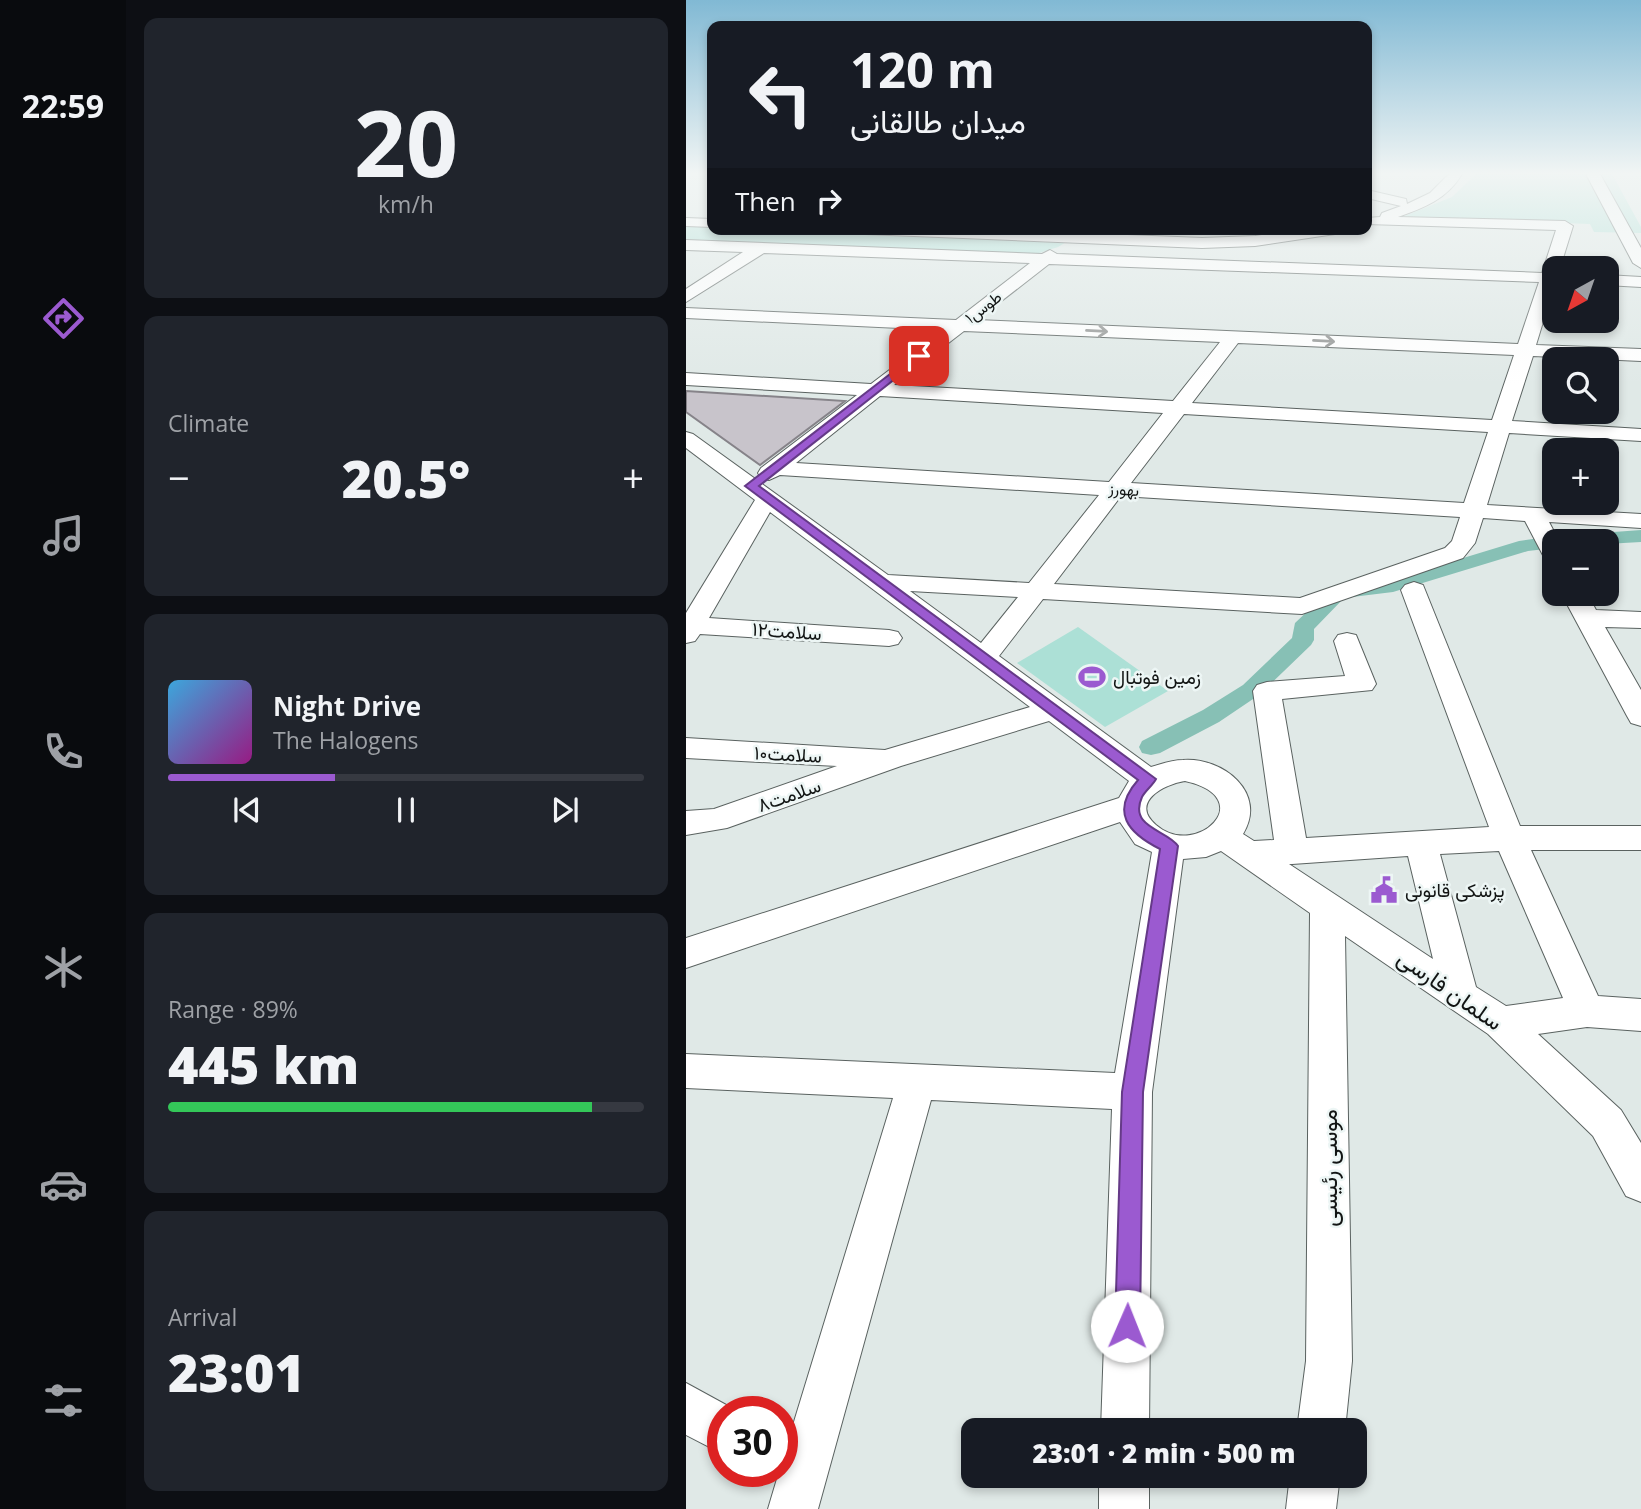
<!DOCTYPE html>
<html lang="en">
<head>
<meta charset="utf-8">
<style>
  :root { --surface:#171b24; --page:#20242c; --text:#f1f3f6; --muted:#9ea1a6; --line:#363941; --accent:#9b5ad0 }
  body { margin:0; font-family:"Open Sans",Vazirmatn,sans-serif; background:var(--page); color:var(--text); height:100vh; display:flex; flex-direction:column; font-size:26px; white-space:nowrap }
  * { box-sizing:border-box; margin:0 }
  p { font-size:23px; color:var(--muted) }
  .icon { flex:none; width:38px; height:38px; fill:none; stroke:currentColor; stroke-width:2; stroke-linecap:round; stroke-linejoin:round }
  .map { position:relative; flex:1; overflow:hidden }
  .panel { display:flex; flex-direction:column; gap:18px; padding:18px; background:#0d0f14; width:560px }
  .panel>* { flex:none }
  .hud { position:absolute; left:21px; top:21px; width:665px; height:214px; border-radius:14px; box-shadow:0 4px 10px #0003; background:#171b24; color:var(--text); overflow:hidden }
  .needle { width:46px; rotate:220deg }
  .fabs { position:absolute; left:856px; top:256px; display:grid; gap:14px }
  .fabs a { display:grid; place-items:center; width:77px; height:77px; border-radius:14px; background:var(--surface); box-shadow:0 4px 10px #0003; font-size:35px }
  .speed { position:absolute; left:21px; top:1396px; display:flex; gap:14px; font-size:35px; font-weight:700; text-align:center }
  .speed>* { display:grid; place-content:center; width:91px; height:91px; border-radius:50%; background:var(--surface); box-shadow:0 4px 10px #0003; line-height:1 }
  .speed .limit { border:10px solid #d22; background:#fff; color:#111 }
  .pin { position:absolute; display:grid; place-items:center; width:60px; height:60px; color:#fff; margin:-30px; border-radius:14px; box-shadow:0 4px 10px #0006 }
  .me { position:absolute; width:77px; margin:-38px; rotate:1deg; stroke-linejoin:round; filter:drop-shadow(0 0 5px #0008) }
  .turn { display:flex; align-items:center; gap:24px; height:147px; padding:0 28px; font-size:32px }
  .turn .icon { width:91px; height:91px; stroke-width:2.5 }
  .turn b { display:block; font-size:49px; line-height:60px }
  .then { display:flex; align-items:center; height:66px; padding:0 28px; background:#0003; gap:14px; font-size:26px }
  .big { font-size:52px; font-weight:800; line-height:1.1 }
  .panel .tile { flex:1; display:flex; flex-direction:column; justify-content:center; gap:10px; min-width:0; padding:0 24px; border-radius:14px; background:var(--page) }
  .panel .dial { align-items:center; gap:0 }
  .dial b { font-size:91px; line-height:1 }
  .song { display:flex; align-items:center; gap:21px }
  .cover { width:84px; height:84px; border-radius:10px; background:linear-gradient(135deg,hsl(200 70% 55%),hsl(310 70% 35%)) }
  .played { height:7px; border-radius:4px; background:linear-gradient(90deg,var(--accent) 35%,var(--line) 35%) }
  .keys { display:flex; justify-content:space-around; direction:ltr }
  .heat { display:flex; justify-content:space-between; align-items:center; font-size:38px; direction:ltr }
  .charge { height:10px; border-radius:5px; background:linear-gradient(90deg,#34c759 89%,var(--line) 0) }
  .trip { position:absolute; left:275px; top:1418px; width:406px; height:70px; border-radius:14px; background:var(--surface); box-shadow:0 4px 10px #0003; font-weight:800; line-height:70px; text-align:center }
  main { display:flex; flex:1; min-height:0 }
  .tabs { display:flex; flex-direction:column; width:126px; justify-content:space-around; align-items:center; background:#090b0e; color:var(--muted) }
  .tabs .icon { width:49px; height:49px }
  .tabs .on { color:var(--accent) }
  .tabs b { font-size:32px; color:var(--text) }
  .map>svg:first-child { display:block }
</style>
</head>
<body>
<main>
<nav class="tabs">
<b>22:59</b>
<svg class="icon on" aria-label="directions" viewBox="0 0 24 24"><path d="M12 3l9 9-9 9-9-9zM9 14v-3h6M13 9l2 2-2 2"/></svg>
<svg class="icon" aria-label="music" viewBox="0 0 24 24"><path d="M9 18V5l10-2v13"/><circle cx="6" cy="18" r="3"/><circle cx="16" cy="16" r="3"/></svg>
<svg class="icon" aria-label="phone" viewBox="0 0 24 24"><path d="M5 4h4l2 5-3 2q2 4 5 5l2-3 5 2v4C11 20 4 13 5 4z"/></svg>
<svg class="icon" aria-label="climate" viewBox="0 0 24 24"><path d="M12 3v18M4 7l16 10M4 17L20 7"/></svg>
<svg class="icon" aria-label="car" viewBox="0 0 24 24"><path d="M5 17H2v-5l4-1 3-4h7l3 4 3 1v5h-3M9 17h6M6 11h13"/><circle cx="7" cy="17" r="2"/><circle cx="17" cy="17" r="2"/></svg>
<svg class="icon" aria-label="filters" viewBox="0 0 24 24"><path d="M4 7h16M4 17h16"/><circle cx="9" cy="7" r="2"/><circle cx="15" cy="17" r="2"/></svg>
</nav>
<section class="panel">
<div class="tile dial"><b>20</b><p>km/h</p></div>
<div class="tile"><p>Climate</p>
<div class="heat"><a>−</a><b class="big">20.5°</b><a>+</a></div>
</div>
<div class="tile">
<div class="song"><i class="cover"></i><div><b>Night Drive</b><p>The Halogens</p></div></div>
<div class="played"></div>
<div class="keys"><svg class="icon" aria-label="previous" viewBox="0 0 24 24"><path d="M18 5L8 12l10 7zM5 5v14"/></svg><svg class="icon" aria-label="pause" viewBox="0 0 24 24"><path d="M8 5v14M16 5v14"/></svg><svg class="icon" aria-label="next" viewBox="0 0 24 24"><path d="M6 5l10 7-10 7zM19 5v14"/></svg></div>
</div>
<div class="tile"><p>Range · 89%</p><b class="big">445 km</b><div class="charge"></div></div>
<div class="tile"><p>Arrival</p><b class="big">23:01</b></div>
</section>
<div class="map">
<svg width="955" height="1509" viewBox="0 0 955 1509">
  <rect width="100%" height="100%" fill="#e0e9e7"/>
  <g fill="#ace0d6">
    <path d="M 790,174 L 926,174 L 955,227 L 955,233 L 908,232 L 904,224 L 716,217 L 766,197 Z"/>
    <path d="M 0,226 L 26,227 L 26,229 L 382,241 L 372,247 L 350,254 L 0,241 Z"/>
    <path d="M 392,627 L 482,691 L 419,727 L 331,663 Z"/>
  </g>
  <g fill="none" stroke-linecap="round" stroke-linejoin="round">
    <g fill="#87c0b5" fill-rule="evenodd">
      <path d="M 955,530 L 955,542 L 920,544 L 920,541 L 877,541 L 887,535 Z"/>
      <path d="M 868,536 L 877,541 L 868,541 L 868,548 L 842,551 L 707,592 L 658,598 L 628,629 L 628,640 L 625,645 L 573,695 L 533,722 L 474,753 L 465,755 L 456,753 L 453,747 L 456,741 L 517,710 L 557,685 L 606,638 L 609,623 L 645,589 L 705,580 L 833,541 Z"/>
    </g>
  </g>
  <path fill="#c8c4cb" stroke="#868389" stroke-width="2" d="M 0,391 L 159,401 L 74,465 L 0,412 Z"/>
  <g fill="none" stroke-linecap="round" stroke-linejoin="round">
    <defs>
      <g id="minor">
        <path d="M 763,174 L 776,174 C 761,199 738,208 712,217 L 879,221 L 887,226 L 874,268 L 868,268 L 868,286 L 850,345 L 955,349 L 955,361 L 847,356 L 826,421 L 955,429 L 955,441 L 823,433 L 801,505 L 955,514 L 955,528 L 863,522 L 873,541 L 868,541 L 868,561 L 859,559 L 839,521 L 797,518 L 789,543 L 777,558 L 616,614 L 357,599 L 313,656 L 465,767 C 475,764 486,760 497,760 C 537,757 582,793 557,834 L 568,841 L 588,840 L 567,691 L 571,685 L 581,682 L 659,676 L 648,641 L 652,635 L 661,633 L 670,635 L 690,684 L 686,690 L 596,699 L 620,838 L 803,827 L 715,590 L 719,585 L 728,582 L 737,585 L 834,826 L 955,826 L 955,850 L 845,850 L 912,996 L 955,999 L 955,1031 L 901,1027 L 852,1034 L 935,1110 L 955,1143 L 955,1202 L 940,1196 L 907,1136 L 802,1034 L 659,936 L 666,1361 L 659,1430 L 611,1430 L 620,1361 L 624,913 L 535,851 L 520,857 L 497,859 L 466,1092 L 463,1430 L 415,1430 L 426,1109 L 245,1100 L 132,1509 L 82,1509 L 93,1472 L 96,1472 L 96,1461 L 207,1098 L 0,1088 L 0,1054 L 429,1073 L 466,852 L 449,844 L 434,822 L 0,968 L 0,938 L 433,798 L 443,781 L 363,721 L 215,766 L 41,828 L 0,835 L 0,811 L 28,809 L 151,766 L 0,758 L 0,738 L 199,750 L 344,707 L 84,512 L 23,618 L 203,630 L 212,632 L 216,638 L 212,644 L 203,646 L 14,634 L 9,641 L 0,643 L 0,613 L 69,500 L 0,448 L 0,432 L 7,434 L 202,575 L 343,583 L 413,495 L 94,475 L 83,480 L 75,478 L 72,473 L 75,468 L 171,395 L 0,385 L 0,373 L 185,384 L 256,330 L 0,318 L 0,308 L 270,320 L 344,263 L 78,253 L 0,302 L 0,289 L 57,252 L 0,250 L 0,240 L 356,254 L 364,250 L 371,254 L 856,273 L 870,230 L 681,224 L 681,218 L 694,217 L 696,213 L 715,206 L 681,198 L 681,190 L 720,199 L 721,204 L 744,193 ZM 363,264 L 853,282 L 832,344 L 291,320 ZM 278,331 L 534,342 L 487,401 L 208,385 ZM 552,343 L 828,355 L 806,420 L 506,403 ZM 194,396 L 477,413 L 423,482 L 110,463 ZM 498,414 L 802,432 L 778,503 L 445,483 ZM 435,496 L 774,517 L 766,541 L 759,548 L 614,598 L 368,584 ZM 224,591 L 332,597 L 295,643 ZM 499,781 C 575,798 510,860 470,825 C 443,802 479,784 499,781 ZM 813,851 L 877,998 L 820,1006 L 790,987 L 754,854 ZM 722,856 L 747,959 L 603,864 L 606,864 Z"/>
        <path d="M 900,174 L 914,174 L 955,248 L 955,268 L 947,263 Z"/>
        <path d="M 0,218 L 26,219 L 26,227 L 0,226 Z"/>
        <path d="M 172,229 L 295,229 L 516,238 L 569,236 L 617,229 L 656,229 L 649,234 L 569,246 L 516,248 L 179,234 Z"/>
        <path d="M 920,275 L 955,277 L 955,287 L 920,285 Z"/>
        <path d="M 875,593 L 901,593 L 910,610 L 955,612 L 955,628 L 919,627 L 955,690 L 955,726 L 945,723 L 941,716 Z"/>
        <path d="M 0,1383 L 53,1412 L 37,1412 L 37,1454 L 0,1435 Z"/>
        <rect x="413" y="1475" width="50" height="34"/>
        <path d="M 604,1475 L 654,1475 L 650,1509 L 600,1509 Z"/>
      </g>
    </defs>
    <use href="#minor" stroke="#5a6260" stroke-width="2"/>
    <use href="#minor" fill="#fff" fill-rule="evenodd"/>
  </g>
  <defs><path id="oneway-shaft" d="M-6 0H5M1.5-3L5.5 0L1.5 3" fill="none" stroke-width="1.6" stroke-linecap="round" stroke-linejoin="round" transform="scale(1.75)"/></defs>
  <g stroke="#949695">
    <use href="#oneway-shaft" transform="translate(411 331) rotate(3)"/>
    <use href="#oneway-shaft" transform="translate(638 341) rotate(3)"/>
  </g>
  <linearGradient id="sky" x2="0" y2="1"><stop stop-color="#81b9d4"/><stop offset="0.45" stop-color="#f1f5f4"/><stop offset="1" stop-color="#f1f5f4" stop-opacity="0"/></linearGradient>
  <rect width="955" height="385" fill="url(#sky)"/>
  <path fill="#9b5ad0" stroke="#653a87" stroke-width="2" d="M 230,354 L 238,356 L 73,486 L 470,779 C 467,785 459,791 456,797 C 442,828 482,830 492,846 L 457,1092 L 454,1326 L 450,1334 L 441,1338 L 433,1334 L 429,1326 L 436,1092 L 474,849 C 442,833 424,812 452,780 L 59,486 Z"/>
  <defs>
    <symbol id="stadium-bare" viewBox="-9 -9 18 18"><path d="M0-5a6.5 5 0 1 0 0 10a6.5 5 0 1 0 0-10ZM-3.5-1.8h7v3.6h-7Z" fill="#9b5ad0" stroke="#edf6f5" stroke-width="2.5" paint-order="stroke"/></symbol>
    <symbol id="civic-bare" viewBox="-9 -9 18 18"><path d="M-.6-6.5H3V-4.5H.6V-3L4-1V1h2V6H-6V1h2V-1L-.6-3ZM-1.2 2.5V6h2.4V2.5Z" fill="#9b5ad0" stroke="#edf6f5" stroke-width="2.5" paint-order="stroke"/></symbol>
  </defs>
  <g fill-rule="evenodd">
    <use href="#stadium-bare" x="387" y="658" width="38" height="38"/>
    <use href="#civic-bare" x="679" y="871" width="38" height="38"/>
  </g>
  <g text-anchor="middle" stroke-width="5" stroke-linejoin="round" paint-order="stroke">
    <g font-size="16" fill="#121514" stroke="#edf6f5">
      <text transform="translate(297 307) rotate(-38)" y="6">طوس۱</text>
      <text transform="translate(438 489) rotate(4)" y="6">بهورز</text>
    </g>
    <g font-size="19" fill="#121514" stroke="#edf6f5">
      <text transform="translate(101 631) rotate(4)" y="7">سلامت۱۲</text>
      <text transform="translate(102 754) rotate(3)" y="7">سلامت۱۰</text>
      <text transform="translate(103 795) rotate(-19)" y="7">سلامت۸</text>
    </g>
    <g font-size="19" fill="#121514" stroke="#edf6f5" text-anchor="start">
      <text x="427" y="684">زمین فوتبال</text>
      <text x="719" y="897">پزشکی قانونی</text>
    </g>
    <g font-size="23" fill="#121514" stroke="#edf6f5">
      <text transform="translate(764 990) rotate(35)" y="8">سلمان فارسی</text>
      <text transform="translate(643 1168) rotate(-90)" y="8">موسی رئیسی</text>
    </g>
  </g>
</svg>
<div class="fabs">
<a><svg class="needle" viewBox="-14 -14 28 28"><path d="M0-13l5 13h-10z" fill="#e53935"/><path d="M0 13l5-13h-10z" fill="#9ea1a6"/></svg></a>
<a><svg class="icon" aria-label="search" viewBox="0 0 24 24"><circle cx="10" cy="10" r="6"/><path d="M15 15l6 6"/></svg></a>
<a>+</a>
<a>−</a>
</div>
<div class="speed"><div class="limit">30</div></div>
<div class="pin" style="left:233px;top:356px;background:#d93025"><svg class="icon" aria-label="arrive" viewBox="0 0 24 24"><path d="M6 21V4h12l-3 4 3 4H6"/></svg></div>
<svg class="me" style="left:441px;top:1326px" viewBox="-20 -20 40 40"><circle r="19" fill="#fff"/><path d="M0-13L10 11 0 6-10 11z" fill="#9b5ad0"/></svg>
<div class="trip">23:01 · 2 min · 500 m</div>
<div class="hud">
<div class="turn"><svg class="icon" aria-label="left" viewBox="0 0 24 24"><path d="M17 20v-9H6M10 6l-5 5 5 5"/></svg><div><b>120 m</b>میدان طالقانی</div></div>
<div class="then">Then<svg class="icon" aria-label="right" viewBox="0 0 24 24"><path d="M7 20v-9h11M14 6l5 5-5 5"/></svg></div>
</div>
</div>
</main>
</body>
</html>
